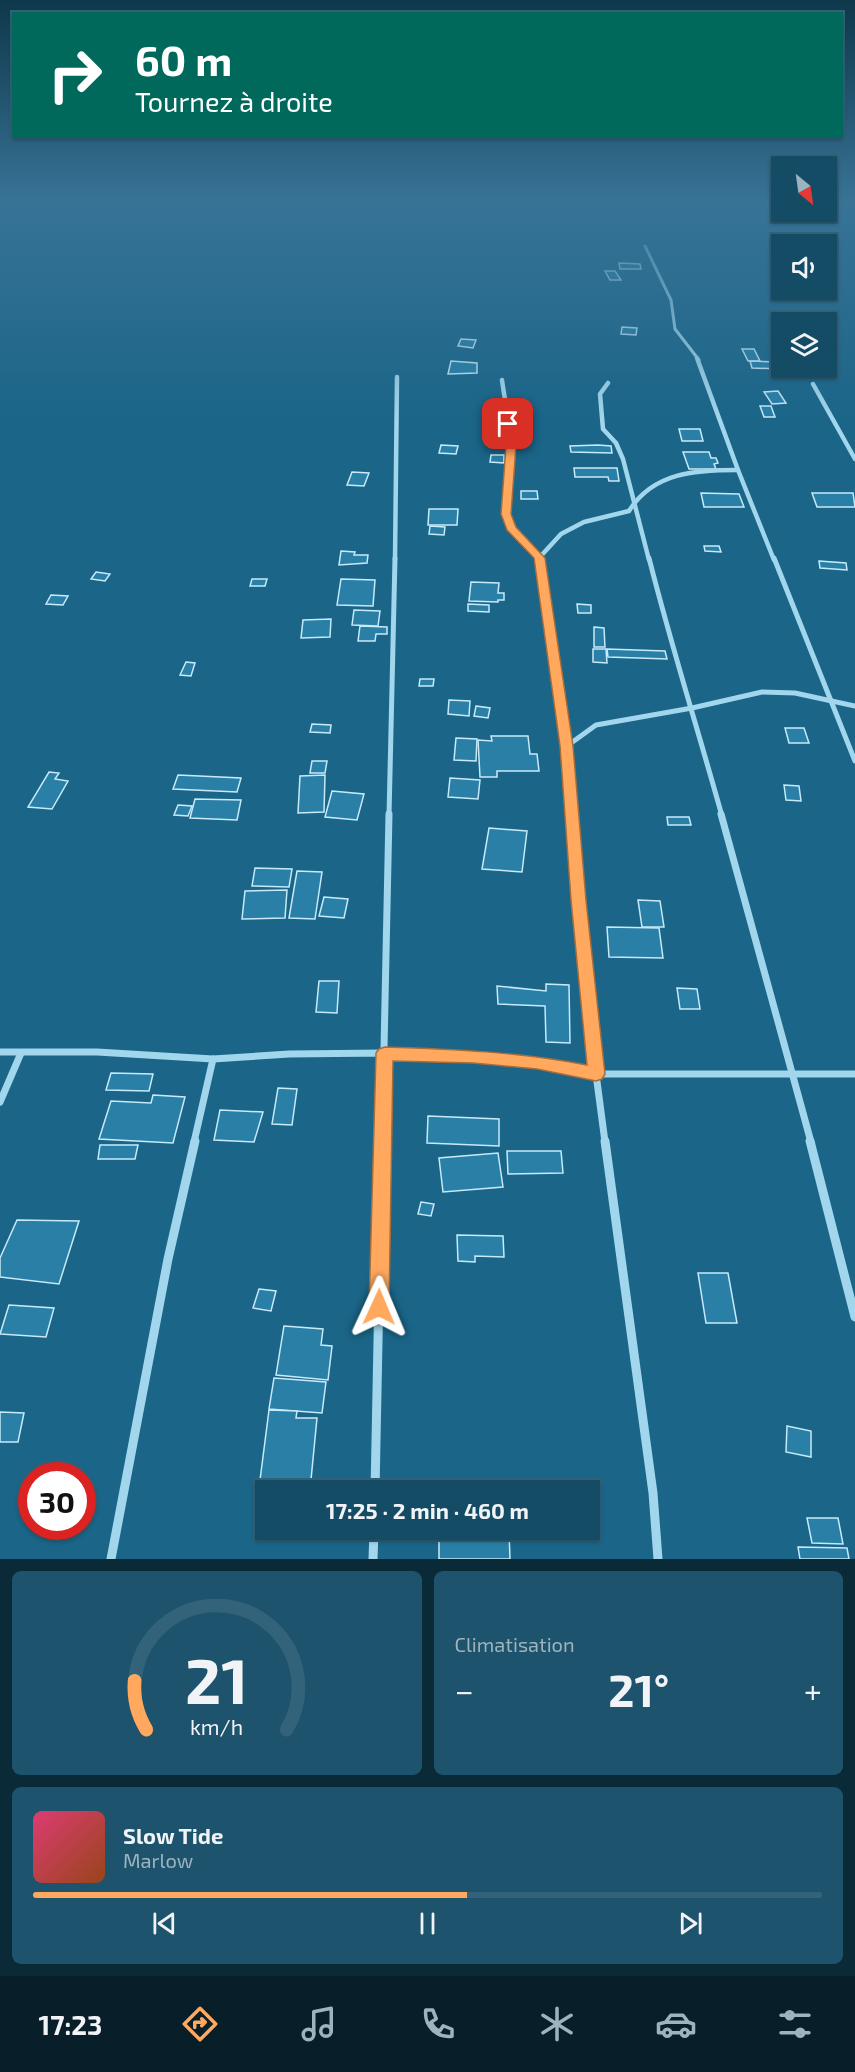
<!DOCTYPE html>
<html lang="fr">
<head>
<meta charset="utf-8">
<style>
  :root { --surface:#144c66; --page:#1d536c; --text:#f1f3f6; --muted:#9db4bf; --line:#33637a; --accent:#ffa85e }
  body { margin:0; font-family:"Exo 2",sans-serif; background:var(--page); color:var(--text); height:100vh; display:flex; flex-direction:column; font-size:22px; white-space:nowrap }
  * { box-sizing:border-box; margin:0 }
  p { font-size:20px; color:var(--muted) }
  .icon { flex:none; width:33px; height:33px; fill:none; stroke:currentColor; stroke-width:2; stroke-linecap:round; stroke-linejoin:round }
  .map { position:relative; height:1559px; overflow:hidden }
  .side { display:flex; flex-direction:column; gap:12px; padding:12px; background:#0b2a38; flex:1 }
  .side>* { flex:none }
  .top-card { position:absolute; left:12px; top:12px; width:831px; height:126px; border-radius:0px; box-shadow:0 2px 4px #0004,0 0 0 2px var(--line); background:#00695c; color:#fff; overflow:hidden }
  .needle { width:39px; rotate:151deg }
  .buttons { position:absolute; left:771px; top:156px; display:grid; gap:12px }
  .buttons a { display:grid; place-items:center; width:66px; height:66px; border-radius:0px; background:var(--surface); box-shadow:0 2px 4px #0004,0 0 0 2px var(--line); font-size:30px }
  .speed { position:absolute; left:18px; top:1462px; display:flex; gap:12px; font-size:30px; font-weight:700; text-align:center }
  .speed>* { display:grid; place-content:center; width:78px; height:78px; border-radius:50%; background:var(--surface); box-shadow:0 2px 4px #0004,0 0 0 2px var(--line); line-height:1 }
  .speed .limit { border:9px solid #d22; background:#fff; color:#111 }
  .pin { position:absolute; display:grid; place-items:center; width:51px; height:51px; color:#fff; margin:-26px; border-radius:12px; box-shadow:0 3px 9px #0006 }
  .me { position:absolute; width:66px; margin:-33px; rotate:1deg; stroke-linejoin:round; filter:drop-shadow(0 0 4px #0008) }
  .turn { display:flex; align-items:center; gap:21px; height:126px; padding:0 24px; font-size:27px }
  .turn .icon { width:78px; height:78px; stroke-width:2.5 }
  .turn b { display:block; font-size:42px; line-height:51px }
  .big { font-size:45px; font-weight:700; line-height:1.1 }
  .side .widget { flex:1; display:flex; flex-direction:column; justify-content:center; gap:9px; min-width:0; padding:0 21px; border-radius:9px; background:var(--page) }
  .side .dial { align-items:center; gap:0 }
  .dial svg { height:156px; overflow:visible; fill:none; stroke:var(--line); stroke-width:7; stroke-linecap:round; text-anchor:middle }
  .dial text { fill:var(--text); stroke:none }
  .song { display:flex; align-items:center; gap:18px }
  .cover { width:72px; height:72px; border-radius:9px; background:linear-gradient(135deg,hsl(340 70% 55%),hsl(20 70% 35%)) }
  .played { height:6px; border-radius:3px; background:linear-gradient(90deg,var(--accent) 55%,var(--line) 55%) }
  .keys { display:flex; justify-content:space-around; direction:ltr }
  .heat { display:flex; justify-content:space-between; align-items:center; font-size:33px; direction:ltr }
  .side .tiles { flex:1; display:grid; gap:12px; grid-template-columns:1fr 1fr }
  .widget:last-child { grid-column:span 2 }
  .trip { position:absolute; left:255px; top:1480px; width:345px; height:60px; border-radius:0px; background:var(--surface); box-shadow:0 2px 4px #0004,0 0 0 2px var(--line); font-weight:700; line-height:60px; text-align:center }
  .dock { display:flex; height:96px; justify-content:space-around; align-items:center; background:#081e29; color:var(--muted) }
  .dock .icon { width:42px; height:42px }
  .dock .selected { color:var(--accent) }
  .dock b { font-size:27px; color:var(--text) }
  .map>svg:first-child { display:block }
</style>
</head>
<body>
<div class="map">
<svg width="855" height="1559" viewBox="0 0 855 1559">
  <rect width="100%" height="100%" fill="#1a6588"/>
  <g fill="#297fa6" stroke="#c7eaf9" stroke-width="1.5">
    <path d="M 619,263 L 640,264 L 641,269 L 620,269 Z"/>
    <path d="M 605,271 L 615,271 L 621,280 L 610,280 Z"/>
    <path d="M 622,327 L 637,328 L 636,335 L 621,334 Z"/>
    <path d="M 461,339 L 476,340 L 473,348 L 458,346 Z"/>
    <path d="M 742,349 L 754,349 L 760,361 L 748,361 Z"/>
    <path d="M 451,361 L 477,363 L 477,373 L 448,374 Z"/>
    <path d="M 750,361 L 778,362 L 781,369 L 752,368 Z"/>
    <path d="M 778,391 L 786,403 L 772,404 L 764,392 Z"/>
    <path d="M 760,406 L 771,406 L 775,417 L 764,417 Z"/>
    <path d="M 679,429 L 700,429 L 703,441 L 682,441 Z"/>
    <path d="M 441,445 L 458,446 L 456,454 L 439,453 Z"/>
    <path d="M 598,445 L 611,446 L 612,453 L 571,452 L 570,446 Z"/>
    <path d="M 683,452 L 709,452 L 711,458 L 716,458 L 718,463 L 714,464 L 716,469 L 689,469 Z"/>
    <path d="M 491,455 L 504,455 L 504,463 L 490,462 Z"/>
    <path d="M 574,468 L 617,468 L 619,481 L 609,481 L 608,477 L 575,477 Z"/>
    <path d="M 352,472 L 369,473 L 364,486 L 347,485 Z"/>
    <path d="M 521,491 L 537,491 L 538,499 L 521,499 Z"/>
    <path d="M 701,493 L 739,494 L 744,507 L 704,507 Z"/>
    <path d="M 812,493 L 853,493 L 855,507 L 817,507 Z"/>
    <path d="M 429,509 L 458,509 L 457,525 L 428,525 Z"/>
    <path d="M 430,526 L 445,527 L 444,535 L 429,534 Z"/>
    <path d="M 704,546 L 719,546 L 721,552 L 705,551 Z"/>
    <path d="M 341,551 L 355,552 L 354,555 L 368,555 L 367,563 L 339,565 Z"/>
    <path d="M 819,561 L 846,563 L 847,570 L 820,568 Z"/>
    <path d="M 96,572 L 110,574 L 105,581 L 91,579 Z"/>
    <path d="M 252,579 L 267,579 L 265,586 L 250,586 Z"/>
    <path d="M 341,579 L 375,580 L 373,606 L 337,605 Z"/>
    <path d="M 471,582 L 499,583 L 498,593 L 504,593 L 504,600 L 498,600 L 498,602 L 469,601 Z"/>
    <path d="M 51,595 L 68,596 L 63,605 L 46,604 Z"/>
    <path d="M 468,604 L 489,605 L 489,612 L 468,611 Z"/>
    <path d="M 577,604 L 591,605 L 591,613 L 578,613 Z"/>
    <path d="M 354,610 L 380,611 L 378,626 L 352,625 Z"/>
    <path d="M 331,619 L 330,637 L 301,638 L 303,620 Z"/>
    <path d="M 360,626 L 387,627 L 387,634 L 376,634 L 375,641 L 358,641 Z"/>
    <path d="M 594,627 L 604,628 L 605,647 L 594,647 Z"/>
    <path d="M 593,649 L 606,649 L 607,663 L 593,662 Z"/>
    <path d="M 607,649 L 665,651 L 667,659 L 608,657 Z"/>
    <path d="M 186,662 L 195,663 L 191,676 L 180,675 Z"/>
    <path d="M 420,679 L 434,679 L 433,686 L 419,686 Z"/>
    <path d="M 449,700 L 470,701 L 469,716 L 448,714 Z"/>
    <path d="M 476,706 L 490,708 L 488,718 L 474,716 Z"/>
    <path d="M 312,724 L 331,725 L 330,733 L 310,732 Z"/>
    <path d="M 785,728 L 804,728 L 809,743 L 789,743 Z"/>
    <path d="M 491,736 L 528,736 L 530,754 L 537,754 L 539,771 L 497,771 L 497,777 L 480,777 L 478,740 L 492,741 Z"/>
    <path d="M 456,738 L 477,739 L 476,761 L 454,760 Z"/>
    <path d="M 312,761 L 327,761 L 325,773 L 310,773 Z"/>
    <path d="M 49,772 L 59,773 L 55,779 L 68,781 L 52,809 L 28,807 Z"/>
    <path d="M 178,775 L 241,778 L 237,792 L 173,789 Z"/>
    <path d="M 325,775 L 324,812 L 298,813 L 300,776 Z"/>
    <path d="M 450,778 L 480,780 L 478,799 L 448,797 Z"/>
    <path d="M 784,785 L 799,786 L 801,801 L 786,800 Z"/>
    <path d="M 332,791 L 364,794 L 357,820 L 325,817 Z"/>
    <path d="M 195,799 L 241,800 L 237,820 L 190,818 Z"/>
    <path d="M 178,805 L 192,806 L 188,816 L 174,815 Z"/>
    <path d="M 667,817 L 689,817 L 691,825 L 668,825 Z"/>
    <path d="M 489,828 L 527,831 L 522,872 L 482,869 Z"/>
    <path d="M 255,868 L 292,869 L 289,887 L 252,886 Z"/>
    <path d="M 297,871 L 322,872 L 315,919 L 289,918 Z"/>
    <path d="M 287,890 L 285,918 L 242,919 L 245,891 Z"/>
    <path d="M 324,897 L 348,899 L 344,918 L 319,916 Z"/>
    <path d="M 638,900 L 660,901 L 664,927 L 642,927 Z"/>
    <path d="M 607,927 L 659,928 L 663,958 L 609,957 Z"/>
    <path d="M 319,981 L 339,981 L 337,1013 L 316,1012 Z"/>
    <path d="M 546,984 L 569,985 L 570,1043 L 546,1042 L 545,1006 L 498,1004 L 497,986 L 546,991 Z"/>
    <path d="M 677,988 L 697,989 L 700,1009 L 680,1009 Z"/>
    <path d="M 111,1073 L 153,1074 L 149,1091 L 106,1090 Z"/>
    <path d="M 278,1088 L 297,1089 L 292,1125 L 272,1124 Z"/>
    <path d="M 153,1095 L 185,1097 L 173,1143 L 99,1139 L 111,1101 L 151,1103 Z"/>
    <path d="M 220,1110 L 263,1112 L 254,1142 L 214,1140 Z"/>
    <path d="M 428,1116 L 499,1119 L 499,1146 L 427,1143 Z"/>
    <path d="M 100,1145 L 138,1145 L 135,1159 L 98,1159 Z"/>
    <path d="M 507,1151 L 561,1151 L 563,1173 L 508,1174 Z"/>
    <path d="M 498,1153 L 503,1187 L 443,1192 L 439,1158 Z"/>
    <path d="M 421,1202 L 434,1204 L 431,1216 L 418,1214 Z"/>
    <path d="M 17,1220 L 79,1221 L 59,1284 L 0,1277 L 0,1258 Z"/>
    <path d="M 457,1235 L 503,1236 L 504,1257 L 475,1256 L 475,1262 L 458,1261 Z"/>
    <path d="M 698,1273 L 728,1273 L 737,1323 L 706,1323 Z"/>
    <path d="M 259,1289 L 276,1291 L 271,1311 L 253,1308 Z"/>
    <path d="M 9,1305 L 54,1308 L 46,1337 L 0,1334 Z"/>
    <path d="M 284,1326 L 323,1329 L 321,1345 L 332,1346 L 328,1380 L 276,1375 Z"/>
    <path d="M 274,1378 L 326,1382 L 322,1413 L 269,1409 Z"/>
    <path d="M 269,1410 L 297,1411 L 296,1418 L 317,1418 L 310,1490 L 259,1488 Z"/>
    <path d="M 0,1412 L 24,1413 L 18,1442 L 0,1442 Z"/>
    <path d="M 787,1426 L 811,1431 L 811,1457 L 786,1452 Z"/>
    <path d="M 807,1518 L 838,1518 L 843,1544 L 812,1543 Z"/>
    <path d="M 439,1530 L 509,1530 L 510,1559 L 439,1559 Z"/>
    <path d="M 798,1547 L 847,1548 L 849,1559 L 800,1559 Z"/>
  </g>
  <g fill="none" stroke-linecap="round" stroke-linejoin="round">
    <path stroke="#a2d6ec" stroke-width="3" d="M 645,246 L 671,300 L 675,329 L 699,360"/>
    <g stroke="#a2d6ec" stroke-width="4.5">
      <path d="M 697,358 L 738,470 L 774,560"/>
      <path d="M 502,380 C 505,403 511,427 511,450 C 511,473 501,497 508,520 C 514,537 532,544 539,560"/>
      <path d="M 608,383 L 600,394 L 603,429 L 616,443 L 623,459 L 649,560"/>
      <path d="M 813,384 L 855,459"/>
      <path d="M 539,558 L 561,534 L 584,522 L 629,511 C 653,472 696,470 738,470"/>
      <path d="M 395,560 L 397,377"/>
    </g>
    <g stroke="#a2d6ec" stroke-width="5">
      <path d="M 539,558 L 567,746 L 572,816"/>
      <path d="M 649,558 C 671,645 698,730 722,816"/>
      <path d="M 774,558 L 855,761"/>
      <path d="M 567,746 L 596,725 L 692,708 L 762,692 L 795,693 L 855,706"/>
      <path d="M 389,816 L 395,558"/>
    </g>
    <g stroke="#a2d6ec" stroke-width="7">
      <path d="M 572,814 L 596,1074 L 605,1142"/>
      <path d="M 721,814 L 811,1142"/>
      <path d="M 0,1052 L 97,1052 L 213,1059 L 289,1054 L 385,1053 L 473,1056 L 537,1062 L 596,1074 L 855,1074"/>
      <path d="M 0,1102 L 21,1053"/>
      <path d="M 194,1142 L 213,1059"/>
      <path d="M 382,1142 L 389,814"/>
    </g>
    <g stroke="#a2d6ec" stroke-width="9">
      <path d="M 605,1141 L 653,1493 L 658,1559"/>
      <path d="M 810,1141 L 855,1317"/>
      <path d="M 375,1491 L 382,1141"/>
      <path d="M 111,1559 L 168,1259 L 195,1141"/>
      <path d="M 373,1559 L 374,1530"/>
    </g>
  </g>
  <linearGradient id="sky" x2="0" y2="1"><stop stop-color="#0e384b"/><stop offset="0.48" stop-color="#387396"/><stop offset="1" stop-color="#387396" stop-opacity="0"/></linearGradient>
  <rect width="855" height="421" fill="url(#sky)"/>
  <path fill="#ffa85e" stroke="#a66d3d" stroke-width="1.5" d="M 508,421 L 513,424 L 516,446 L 511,514 L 516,527 L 545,558 L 573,746 L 586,900 L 605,1074 L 602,1079 L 596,1081 L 537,1069 L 473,1063 L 393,1061 L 389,1307 L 386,1314 L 379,1316 L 372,1314 L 369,1307 L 376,1053 L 379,1049 L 385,1047 C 453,1049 519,1052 587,1065 L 571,900 L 560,746 L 534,558 L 507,530 L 501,514 L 506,446 L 504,424 Z"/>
</svg>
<div class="buttons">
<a><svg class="needle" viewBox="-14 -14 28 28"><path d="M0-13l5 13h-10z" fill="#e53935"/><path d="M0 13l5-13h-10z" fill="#9db4bf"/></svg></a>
<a><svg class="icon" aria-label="sound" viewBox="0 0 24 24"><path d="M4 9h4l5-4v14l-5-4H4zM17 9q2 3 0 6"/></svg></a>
<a><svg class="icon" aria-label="layers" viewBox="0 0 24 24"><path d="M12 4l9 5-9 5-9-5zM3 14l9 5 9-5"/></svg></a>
</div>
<div class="speed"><div class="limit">30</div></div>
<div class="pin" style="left:508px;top:424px;background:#d93025"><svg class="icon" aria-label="arrive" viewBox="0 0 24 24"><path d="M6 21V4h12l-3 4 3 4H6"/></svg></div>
<svg class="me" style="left:379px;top:1307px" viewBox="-20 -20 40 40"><path d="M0-17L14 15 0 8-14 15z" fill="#ffa85e" stroke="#fff" stroke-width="4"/></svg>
<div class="trip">17:25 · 2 min · 460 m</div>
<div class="top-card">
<div class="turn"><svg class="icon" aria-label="right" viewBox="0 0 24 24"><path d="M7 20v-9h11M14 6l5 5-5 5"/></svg><div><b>60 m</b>Tournez à droite</div></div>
</div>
</div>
<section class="side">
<div class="tiles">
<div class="widget dial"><svg viewBox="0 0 100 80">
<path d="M14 69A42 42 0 1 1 86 69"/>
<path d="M14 69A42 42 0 0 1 8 44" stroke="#ffa85e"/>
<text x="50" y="56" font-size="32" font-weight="700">21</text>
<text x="50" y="72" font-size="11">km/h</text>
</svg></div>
<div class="widget"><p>Climatisation</p>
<div class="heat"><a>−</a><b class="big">21°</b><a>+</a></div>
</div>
<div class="widget">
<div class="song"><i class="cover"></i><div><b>Slow Tide</b><p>Marlow</p></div></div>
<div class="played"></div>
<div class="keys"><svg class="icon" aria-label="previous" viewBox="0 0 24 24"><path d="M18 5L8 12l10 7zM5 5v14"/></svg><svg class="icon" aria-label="pause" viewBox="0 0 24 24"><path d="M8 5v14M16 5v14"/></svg><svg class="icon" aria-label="next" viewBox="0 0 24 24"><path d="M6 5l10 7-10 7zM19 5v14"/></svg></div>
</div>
</div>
</section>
<nav class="dock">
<b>17:23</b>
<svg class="icon selected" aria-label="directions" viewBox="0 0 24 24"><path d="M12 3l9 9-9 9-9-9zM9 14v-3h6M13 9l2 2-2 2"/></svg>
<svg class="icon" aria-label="music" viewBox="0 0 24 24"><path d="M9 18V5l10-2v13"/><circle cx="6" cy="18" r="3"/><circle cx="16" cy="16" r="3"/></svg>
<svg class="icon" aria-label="phone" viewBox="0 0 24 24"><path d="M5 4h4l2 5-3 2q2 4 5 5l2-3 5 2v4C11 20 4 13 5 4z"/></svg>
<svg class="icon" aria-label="climate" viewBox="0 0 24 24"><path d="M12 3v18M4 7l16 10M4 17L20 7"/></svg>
<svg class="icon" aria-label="car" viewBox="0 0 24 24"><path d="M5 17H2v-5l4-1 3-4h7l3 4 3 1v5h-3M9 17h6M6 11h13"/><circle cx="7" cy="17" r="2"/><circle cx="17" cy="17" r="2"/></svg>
<svg class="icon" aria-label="filters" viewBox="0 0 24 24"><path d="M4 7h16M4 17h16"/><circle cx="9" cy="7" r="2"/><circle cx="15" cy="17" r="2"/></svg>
</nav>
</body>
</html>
